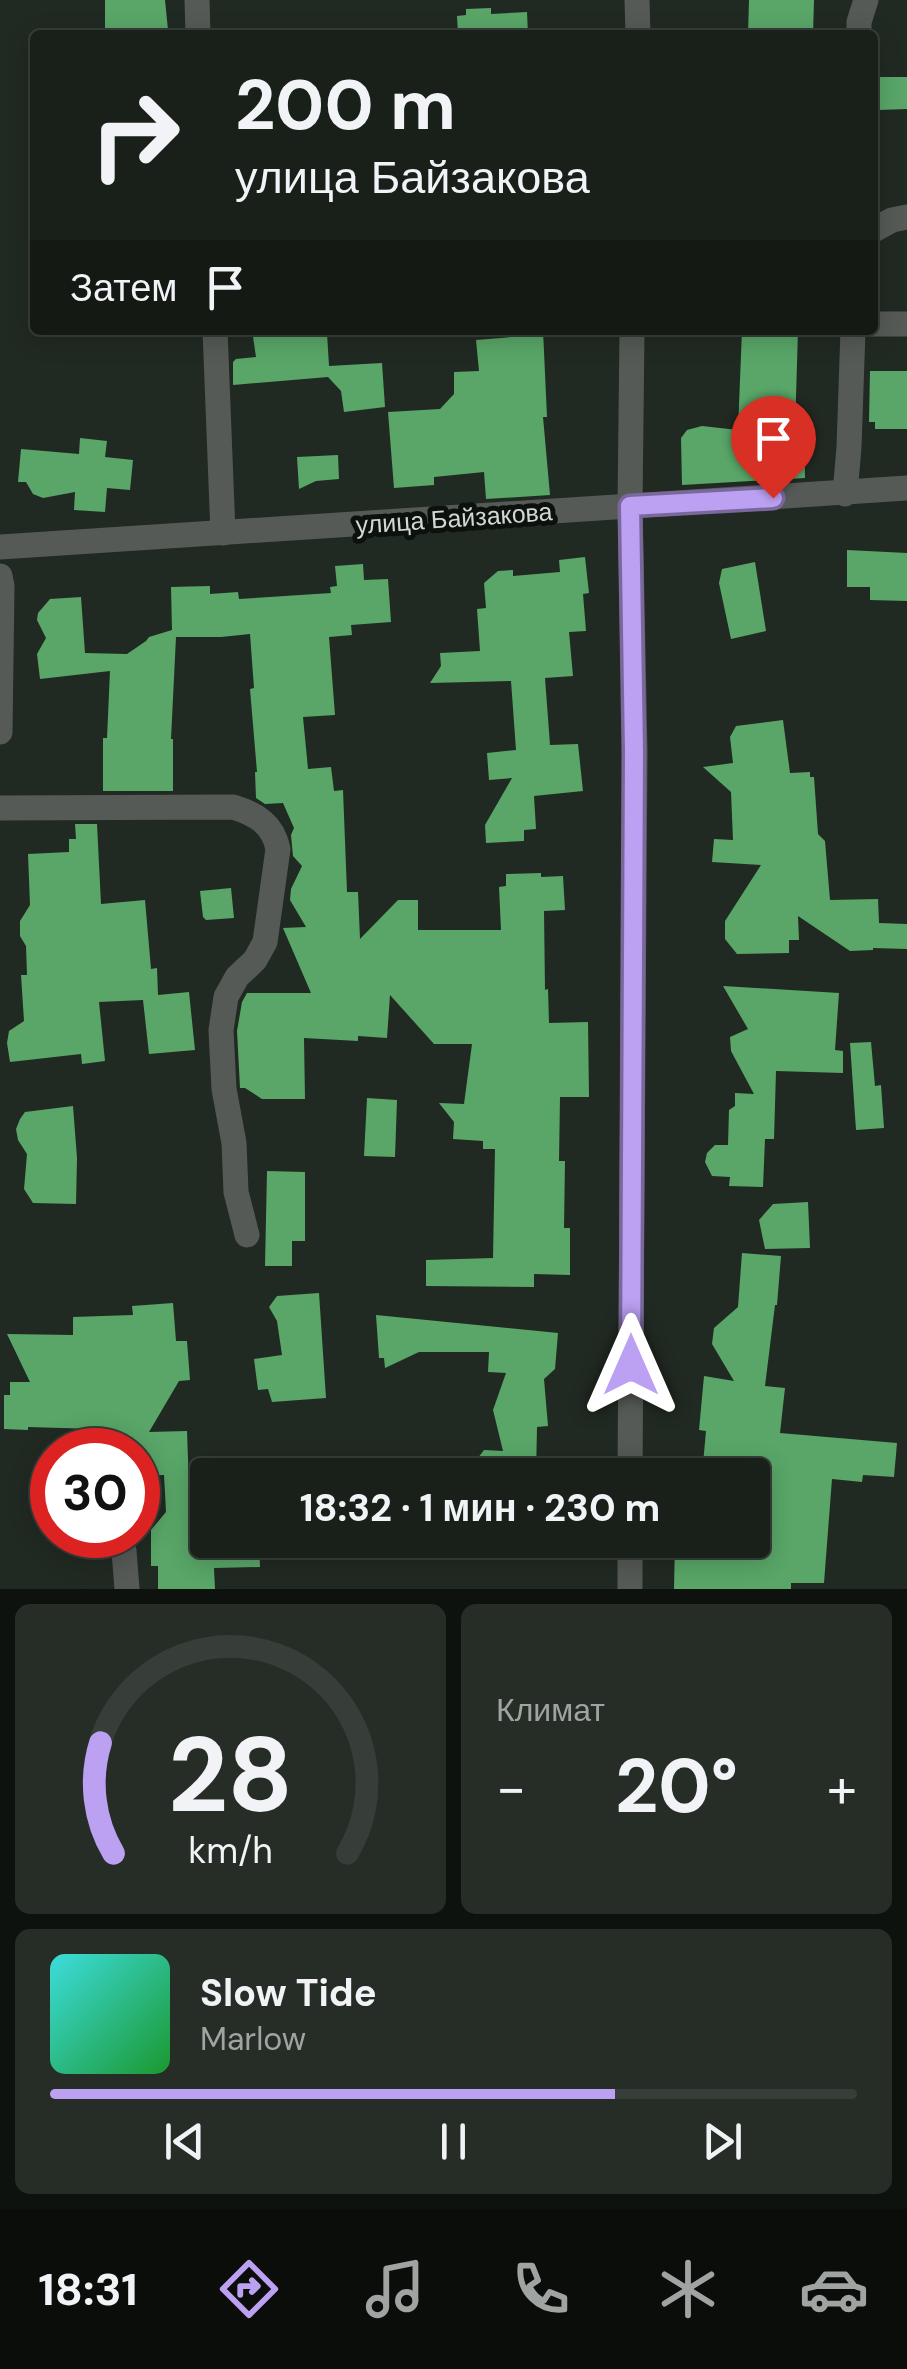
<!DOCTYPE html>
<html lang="ru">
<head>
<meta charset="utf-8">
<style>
  :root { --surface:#19201a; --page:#262d27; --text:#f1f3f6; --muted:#9fa3a2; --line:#373e39; --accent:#bca0f2 }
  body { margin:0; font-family:"DM Sans",sans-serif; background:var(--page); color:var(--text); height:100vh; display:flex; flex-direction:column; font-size:38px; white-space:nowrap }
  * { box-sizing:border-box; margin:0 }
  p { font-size:32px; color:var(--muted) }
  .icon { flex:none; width:55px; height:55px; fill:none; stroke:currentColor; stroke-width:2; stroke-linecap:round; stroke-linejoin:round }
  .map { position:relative; height:1589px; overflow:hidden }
  .panel { display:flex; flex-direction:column; gap:15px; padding:15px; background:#0e120e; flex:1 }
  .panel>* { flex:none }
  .banner { position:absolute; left:30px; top:30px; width:848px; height:305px; border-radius:10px; box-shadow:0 5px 25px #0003,0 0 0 2px var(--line); background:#19201a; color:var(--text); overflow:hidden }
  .speed { position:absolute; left:30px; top:1428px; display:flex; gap:20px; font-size:50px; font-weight:700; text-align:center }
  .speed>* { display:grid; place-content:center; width:130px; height:130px; border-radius:50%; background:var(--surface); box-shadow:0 5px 25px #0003,0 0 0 2px var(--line); line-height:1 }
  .speed .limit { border:15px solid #d22; background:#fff; color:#111 }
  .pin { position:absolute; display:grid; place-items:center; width:85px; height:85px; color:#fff; margin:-102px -42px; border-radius:50% 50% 50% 0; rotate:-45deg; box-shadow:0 0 10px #0007 }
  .pin .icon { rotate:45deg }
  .me { position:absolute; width:110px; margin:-55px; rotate:0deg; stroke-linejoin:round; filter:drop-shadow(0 0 8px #0008) }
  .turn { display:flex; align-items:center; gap:35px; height:210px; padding:0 40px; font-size:45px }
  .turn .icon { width:130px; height:130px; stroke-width:2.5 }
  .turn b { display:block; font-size:70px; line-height:85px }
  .then { display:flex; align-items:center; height:95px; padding:0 40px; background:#0003; gap:20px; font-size:38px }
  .big { font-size:75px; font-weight:700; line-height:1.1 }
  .panel .tile { flex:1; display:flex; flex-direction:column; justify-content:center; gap:15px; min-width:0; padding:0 35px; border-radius:15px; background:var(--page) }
  .panel .dial { align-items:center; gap:0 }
  .dial svg { height:260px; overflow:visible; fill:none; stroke:var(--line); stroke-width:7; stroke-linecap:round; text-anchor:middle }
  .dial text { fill:var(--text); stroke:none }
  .song { display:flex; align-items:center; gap:30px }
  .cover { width:120px; height:120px; border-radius:15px; background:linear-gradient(135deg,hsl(180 70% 55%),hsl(130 70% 35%)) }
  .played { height:10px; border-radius:5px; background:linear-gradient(90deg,var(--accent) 70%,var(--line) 70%) }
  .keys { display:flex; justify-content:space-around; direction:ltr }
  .heat { display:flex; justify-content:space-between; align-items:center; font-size:55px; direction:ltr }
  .panel .tiles { flex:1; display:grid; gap:15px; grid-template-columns:1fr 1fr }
  .tile:last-child { grid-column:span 2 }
  .trip { position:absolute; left:190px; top:1458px; width:580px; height:100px; border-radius:10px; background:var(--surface); box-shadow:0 5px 25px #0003,0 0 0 2px var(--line); font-weight:700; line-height:100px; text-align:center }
  .tabs { display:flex; height:160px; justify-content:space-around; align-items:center; background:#0a0d0a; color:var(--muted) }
  .tabs .icon { width:70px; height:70px }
  .tabs .active { color:var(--accent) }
  .tabs b { font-size:45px; color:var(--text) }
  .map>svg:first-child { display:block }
</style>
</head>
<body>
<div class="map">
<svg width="907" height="1589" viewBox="0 0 907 1589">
  <rect width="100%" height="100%" fill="#212a22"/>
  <g fill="#59a668">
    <path d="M 105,0 L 165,0 L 168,30 L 155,29 L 155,35 L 105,35 Z"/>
    <path d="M 749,0 L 814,0 L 813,35 L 748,35 Z"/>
    <path d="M 491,8 L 491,14 L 527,12 L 528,35 L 458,35 L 457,16 L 466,15 L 466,9 Z"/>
    <path d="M 877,77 L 907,77 L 907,109 L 878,110 Z"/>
    <path d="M 252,330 L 297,330 L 298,336 L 327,333 L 329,366 L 382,363 L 385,407 L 344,412 L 341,391 L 328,377 L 233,385 L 233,362 L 236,359 L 256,357 Z"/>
    <path d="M 511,330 L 543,330 L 547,417 L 543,417 L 550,495 L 486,499 L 484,472 L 434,477 L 434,485 L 394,488 L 388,412 L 440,409 L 454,394 L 454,372 L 479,371 L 476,340 L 512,337 Z"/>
    <path d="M 742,330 L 798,330 L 795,430 L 804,430 L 805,478 L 682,485 L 681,438 L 687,430 L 702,426 L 738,430 Z"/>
    <path d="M 870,371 L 907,371 L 907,429 L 875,429 L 875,422 L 869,422 Z"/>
    <path d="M 80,438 L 107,441 L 105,457 L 133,460 L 130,490 L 107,488 L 105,512 L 74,510 L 75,492 L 43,498 L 33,494 L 26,482 L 18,482 L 21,449 L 79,454 Z"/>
    <path d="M 338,455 L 339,479 L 316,481 L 299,489 L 297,457 Z"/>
    <path d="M 847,550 L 907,553 L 907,601 L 870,600 L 870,587 L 847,587 Z"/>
    <path d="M 585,557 L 589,593 L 583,594 L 586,631 L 569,632 L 573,676 L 545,678 L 550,745 L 578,744 L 583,791 L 534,796 L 536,829 L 524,830 L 524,841 L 486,843 L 485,825 L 512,778 L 489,780 L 487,753 L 516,750 L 511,681 L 430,683 L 441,666 L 440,653 L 480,651 L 477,609 L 486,608 L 484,583 L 498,571 L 513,570 L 513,576 L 560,572 L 559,560 Z"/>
    <path d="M 755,562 L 766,631 L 731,639 L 719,583 L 722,569 Z"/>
    <path d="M 363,564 L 364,580 L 388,579 L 391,622 L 351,625 L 352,635 L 329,637 L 335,715 L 303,717 L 308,769 L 331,767 L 334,791 L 343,790 L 347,892 L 358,892 L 360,939 L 398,900 L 418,900 L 418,930 L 501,930 L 499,887 L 506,886 L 506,874 L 541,873 L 541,877 L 563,876 L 565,910 L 544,911 L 545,990 L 548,989 L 549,1023 L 588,1022 L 589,1097 L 560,1097 L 559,1161 L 565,1161 L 564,1228 L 570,1228 L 570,1275 L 534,1274 L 534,1287 L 426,1286 L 426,1260 L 493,1258 L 495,1149 L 483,1149 L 483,1141 L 453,1139 L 454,1122 L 439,1103 L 464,1104 L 472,1044 L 434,1044 L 390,995 L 387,1038 L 358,1036 L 358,1041 L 304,1038 L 305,1099 L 262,1099 L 245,1088 L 240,1088 L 237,1031 L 242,1002 L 247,993 L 311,993 L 283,928 L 306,927 L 290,900 L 291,889 L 302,866 L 293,856 L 291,835 L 294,828 L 283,803 L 265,804 L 256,798 L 255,772 L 257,772 L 250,689 L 254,688 L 250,634 L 221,637 L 176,637 L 171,739 L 173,739 L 173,791 L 103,791 L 103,738 L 107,738 L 110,671 L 40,679 L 37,654 L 46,638 L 37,620 L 38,613 L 50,599 L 81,597 L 85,653 L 127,654 L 146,641 L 149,637 L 172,630 L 171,587 L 210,586 L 210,594 L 238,592 L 239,599 L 331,593 L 330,587 L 337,586 L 335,566 Z"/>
    <path d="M 783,720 L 790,773 L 810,772 L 810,777 L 814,777 L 818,834 L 825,841 L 830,900 L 878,899 L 879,923 L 907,924 L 907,949 L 873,948 L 873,950 L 850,951 L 798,916 L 799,940 L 789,940 L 789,953 L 737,954 L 725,939 L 725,921 L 761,865 L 712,862 L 714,839 L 733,840 L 731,792 L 703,767 L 733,763 L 730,737 L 736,726 Z"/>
    <path d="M 75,824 L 97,824 L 101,904 L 145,900 L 151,969 L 157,968 L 158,995 L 189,992 L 195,1050 L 149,1054 L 143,1000 L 99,1002 L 105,1061 L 82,1064 L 81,1054 L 10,1062 L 7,1043 L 9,1031 L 24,1021 L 21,975 L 27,975 L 26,946 L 20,936 L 20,921 L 30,905 L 28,854 L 69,852 L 69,839 L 76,839 Z"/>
    <path d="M 231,888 L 234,918 L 206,920 L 203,917 L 200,891 Z"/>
    <path d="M 723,986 L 839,993 L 835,1050 L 843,1051 L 843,1073 L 776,1071 L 774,1139 L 765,1139 L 763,1187 L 729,1186 L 730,1177 L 712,1176 L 705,1162 L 707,1153 L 715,1145 L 728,1145 L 729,1110 L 735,1106 L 735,1093 L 754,1094 L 731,1051 L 730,1037 L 748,1029 Z"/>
    <path d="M 871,1042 L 875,1086 L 881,1085 L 884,1128 L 856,1130 L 850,1043 Z"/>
    <path d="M 367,1098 L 397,1100 L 395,1157 L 364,1156 Z"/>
    <path d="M 73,1106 L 77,1158 L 76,1204 L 33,1203 L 24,1189 L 27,1154 L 18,1140 L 16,1129 L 20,1119 L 25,1112 Z"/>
    <path d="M 267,1171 L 305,1172 L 305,1241 L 292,1241 L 292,1266 L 265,1266 Z"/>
    <path d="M 808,1202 L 810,1248 L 765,1249 L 759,1220 L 773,1204 Z"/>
    <path d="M 742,1253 L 781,1256 L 777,1305 L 775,1305 L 765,1386 L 785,1388 L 780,1433 L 897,1443 L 894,1477 L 863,1475 L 862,1482 L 832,1479 L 824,1583 L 791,1583 L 791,1589 L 674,1589 L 675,1540 L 752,1540 L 752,1475 L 702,1475 L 706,1431 L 699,1430 L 704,1376 L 734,1381 L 712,1344 L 714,1328 L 738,1307 Z"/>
    <path d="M 319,1293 L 326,1398 L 272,1402 L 268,1389 L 258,1390 L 254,1359 L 282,1355 L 277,1321 L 269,1307 L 277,1296 Z"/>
    <path d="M 173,1303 L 176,1341 L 187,1341 L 190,1380 L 179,1381 L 149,1432 L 187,1431 L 190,1517 L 208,1516 L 208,1540 L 259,1540 L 260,1567 L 214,1568 L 215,1589 L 158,1589 L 158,1566 L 151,1566 L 151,1530 L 166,1512 L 164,1475 L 138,1476 L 138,1450 L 80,1450 L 96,1429 L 28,1427 L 28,1430 L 4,1429 L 4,1395 L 10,1395 L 10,1382 L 30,1382 L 7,1334 L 73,1335 L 73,1317 L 133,1315 L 132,1306 Z"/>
    <path d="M 376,1315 L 558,1333 L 555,1369 L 544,1379 L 548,1426 L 537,1427 L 536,1475 L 465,1475 L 484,1450 L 503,1451 L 493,1410 L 506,1373 L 488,1372 L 489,1352 L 419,1352 L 385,1368 L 384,1358 L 379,1358 Z"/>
  </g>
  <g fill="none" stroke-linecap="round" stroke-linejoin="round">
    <g stroke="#565a56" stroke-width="25">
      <path d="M 197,0 L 198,35"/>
      <path d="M 637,0 L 638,35"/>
      <path d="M 859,35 L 859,22 L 866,0"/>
      <path d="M 872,231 L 892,220 L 907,217"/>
      <path d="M 872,324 L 907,324"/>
      <path d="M 215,330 L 223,533"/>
      <path d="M 845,494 L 849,447 L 853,330"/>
      <path d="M 0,547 L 907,488"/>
      <path d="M 0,576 L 2,586 L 0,732"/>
      <path d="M 0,808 L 233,807 C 256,814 273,824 278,849 L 265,942 L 255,960 L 237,977 L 226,997 L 221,1030 L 224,1089 L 234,1143 L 236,1192 L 247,1235"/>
      <path d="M 630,1475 L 635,751 L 630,506 L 632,330"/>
      <path d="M 124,1551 L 127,1589"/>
      <path d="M 630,1589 L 630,1540"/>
    </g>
  </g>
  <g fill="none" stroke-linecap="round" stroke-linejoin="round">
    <defs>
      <path id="route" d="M 631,1365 L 634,751 L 630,506 L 773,498"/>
    </defs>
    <use href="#route" stroke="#7a689d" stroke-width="25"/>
    <use href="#route" stroke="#bca0f2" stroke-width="18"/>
  </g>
  <g text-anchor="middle" stroke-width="10" stroke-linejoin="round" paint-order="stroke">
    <g font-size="25" fill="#d1d7d2" stroke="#0d110e">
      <text transform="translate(454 518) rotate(-4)" y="9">улица Байзакова</text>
    </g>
  </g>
</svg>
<div class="speed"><div class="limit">30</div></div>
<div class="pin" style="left:773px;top:498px;background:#d93025"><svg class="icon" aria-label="arrive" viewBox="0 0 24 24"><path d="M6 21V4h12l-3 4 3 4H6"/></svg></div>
<svg class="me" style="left:631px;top:1365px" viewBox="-20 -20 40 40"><path d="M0-17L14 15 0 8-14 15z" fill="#bca0f2" stroke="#fff" stroke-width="4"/></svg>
<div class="trip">18:32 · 1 мин · 230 m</div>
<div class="banner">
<div class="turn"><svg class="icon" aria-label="right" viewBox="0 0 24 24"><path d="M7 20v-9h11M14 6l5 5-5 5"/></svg><div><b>200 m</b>улица Байзакова</div></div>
<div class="then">Затем<svg class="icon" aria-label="arrive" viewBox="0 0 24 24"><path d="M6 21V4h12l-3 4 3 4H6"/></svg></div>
</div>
</div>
<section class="panel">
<div class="tiles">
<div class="tile dial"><svg viewBox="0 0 100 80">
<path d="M14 69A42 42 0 1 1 86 69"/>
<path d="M14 69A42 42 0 0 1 10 35" stroke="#bca0f2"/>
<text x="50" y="56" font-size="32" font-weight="700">28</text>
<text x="50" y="72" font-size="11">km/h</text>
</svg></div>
<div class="tile"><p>Климат</p>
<div class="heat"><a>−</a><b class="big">20°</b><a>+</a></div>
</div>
<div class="tile">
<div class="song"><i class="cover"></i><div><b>Slow Tide</b><p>Marlow</p></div></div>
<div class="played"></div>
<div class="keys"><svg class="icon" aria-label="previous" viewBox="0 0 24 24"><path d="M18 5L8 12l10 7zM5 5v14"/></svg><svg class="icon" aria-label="pause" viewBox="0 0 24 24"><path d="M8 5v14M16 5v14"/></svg><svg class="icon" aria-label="next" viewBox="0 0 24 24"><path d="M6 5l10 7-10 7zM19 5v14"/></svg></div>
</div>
</div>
</section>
<nav class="tabs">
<b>18:31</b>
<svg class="icon active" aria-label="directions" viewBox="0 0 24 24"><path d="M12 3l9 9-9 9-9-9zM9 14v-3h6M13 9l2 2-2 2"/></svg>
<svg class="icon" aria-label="music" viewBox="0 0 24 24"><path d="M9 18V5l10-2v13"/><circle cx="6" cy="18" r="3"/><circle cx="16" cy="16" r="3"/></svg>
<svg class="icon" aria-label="phone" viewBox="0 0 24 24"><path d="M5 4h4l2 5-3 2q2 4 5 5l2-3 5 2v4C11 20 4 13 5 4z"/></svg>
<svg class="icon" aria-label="climate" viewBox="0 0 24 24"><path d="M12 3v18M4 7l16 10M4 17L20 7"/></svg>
<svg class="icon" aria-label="car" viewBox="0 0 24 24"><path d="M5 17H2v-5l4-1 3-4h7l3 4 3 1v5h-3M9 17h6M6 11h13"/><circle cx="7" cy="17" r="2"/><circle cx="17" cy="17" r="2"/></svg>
</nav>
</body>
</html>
